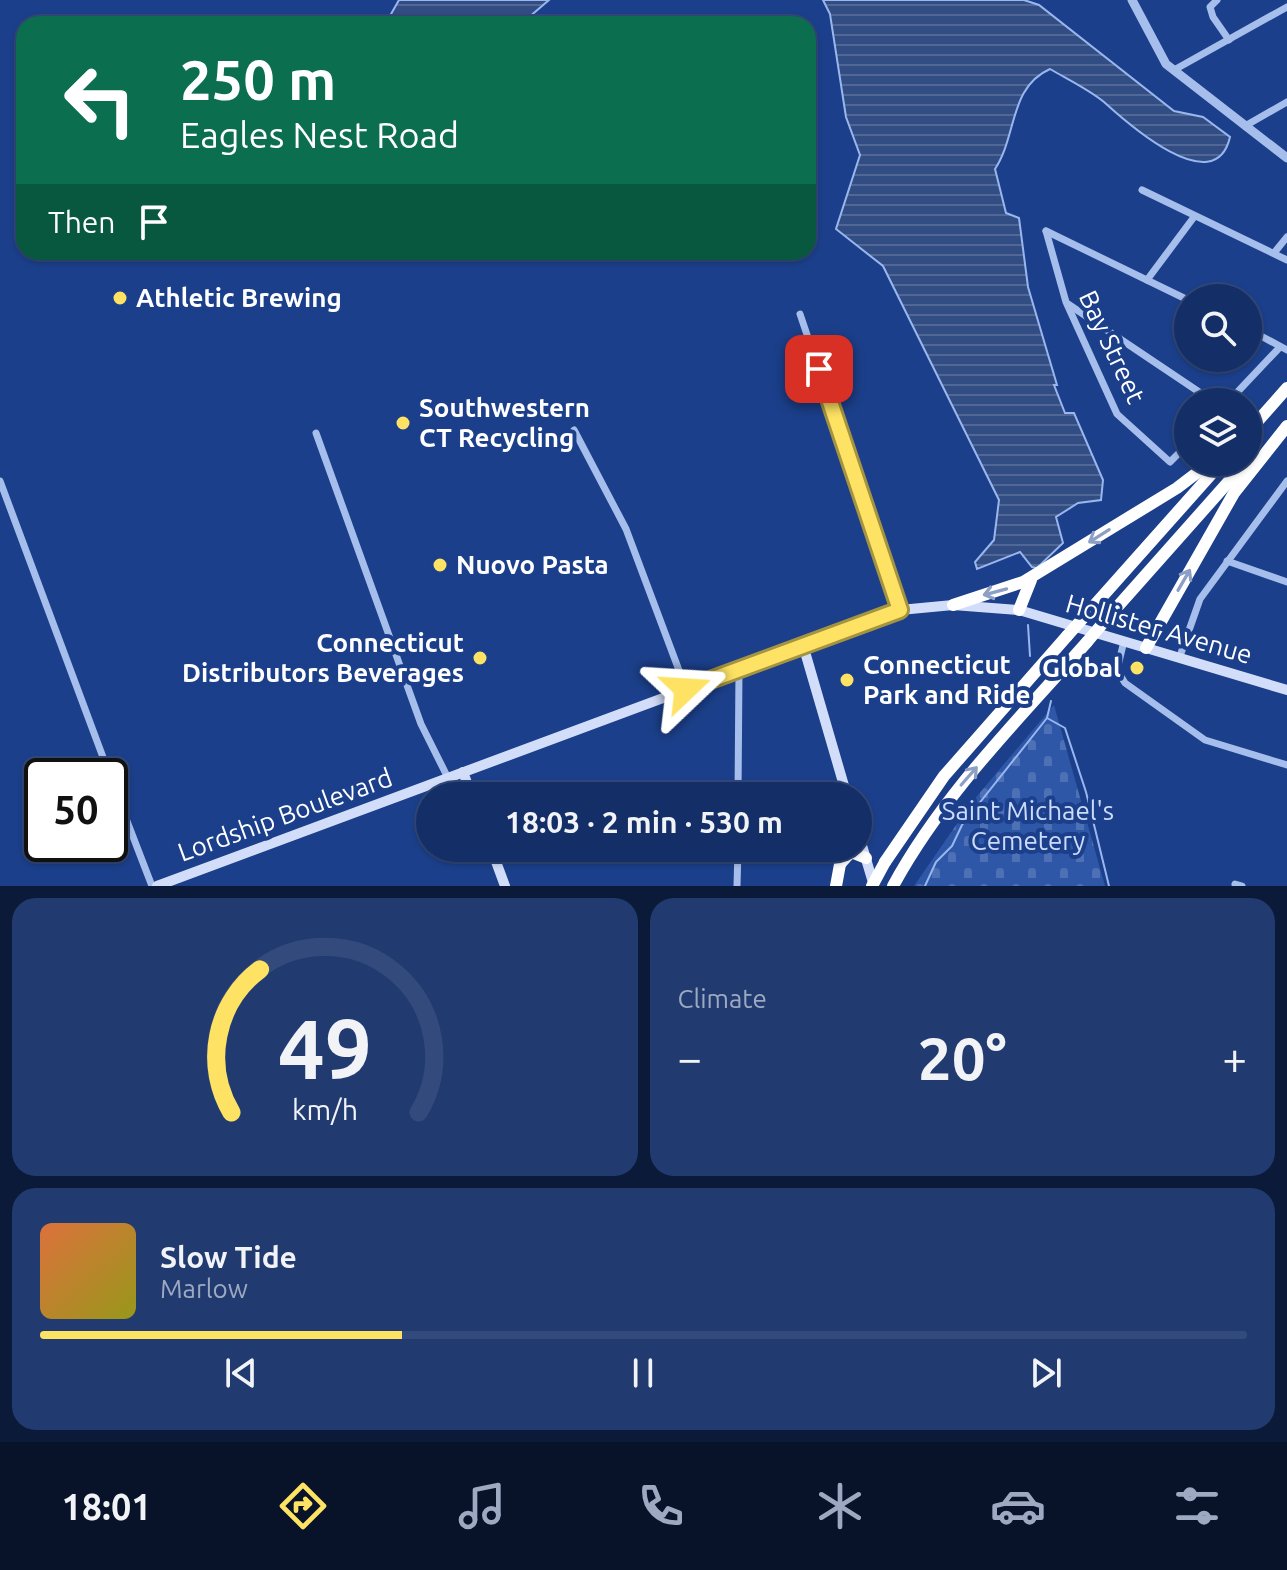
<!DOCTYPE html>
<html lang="en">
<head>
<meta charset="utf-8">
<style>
  :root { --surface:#142f68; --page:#213b71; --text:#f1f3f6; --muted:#9da9c0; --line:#334a7c; --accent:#fde263 }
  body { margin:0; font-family:Ubuntu,sans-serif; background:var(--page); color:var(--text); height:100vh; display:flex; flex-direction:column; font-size:30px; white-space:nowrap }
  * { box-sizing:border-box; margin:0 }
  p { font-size:26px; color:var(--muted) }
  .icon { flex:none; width:44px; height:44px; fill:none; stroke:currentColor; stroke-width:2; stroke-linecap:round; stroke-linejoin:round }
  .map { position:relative; height:886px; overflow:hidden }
  .panel { display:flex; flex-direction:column; gap:12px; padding:12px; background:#0b1a39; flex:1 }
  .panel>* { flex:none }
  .banner { position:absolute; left:16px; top:16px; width:800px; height:244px; border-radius:24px; box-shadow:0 2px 6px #0004,0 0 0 2px var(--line); background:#0b6e4f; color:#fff; overflow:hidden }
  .controls { position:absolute; left:1174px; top:284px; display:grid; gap:16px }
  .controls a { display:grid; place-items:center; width:88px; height:88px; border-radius:50%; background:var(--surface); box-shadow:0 2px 6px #0004,0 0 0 2px var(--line); font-size:40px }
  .speed { position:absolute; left:24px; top:758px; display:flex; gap:16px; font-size:40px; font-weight:700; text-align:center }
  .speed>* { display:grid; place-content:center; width:104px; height:104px; border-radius:50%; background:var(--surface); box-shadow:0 2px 6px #0004,0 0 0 2px var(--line); line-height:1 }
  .speed .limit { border:4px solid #111; border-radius:12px; background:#fff; color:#111 }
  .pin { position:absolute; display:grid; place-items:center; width:68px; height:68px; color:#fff; margin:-34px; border-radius:16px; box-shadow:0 4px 12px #0006 }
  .me { position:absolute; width:88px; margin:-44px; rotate:70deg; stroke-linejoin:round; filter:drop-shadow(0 0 6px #0008) }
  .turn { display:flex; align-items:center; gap:28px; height:168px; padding:0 32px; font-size:36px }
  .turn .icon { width:104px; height:104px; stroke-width:2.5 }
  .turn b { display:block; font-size:56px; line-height:68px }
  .then { display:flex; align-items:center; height:76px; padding:0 32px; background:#0003; gap:16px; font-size:30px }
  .big { font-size:60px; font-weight:700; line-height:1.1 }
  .panel .card { flex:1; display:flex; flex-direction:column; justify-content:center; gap:12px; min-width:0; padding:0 28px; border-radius:24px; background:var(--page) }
  .panel .dial { align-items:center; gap:0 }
  .dial svg { height:208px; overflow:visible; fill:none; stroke:var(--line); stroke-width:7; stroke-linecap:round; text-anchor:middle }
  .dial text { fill:var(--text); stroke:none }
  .song { display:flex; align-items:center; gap:24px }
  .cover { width:96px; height:96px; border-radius:12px; background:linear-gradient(135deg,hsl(20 70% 55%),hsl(60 70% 35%)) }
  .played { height:8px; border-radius:4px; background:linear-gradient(90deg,var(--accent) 30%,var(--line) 30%) }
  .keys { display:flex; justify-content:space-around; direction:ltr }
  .heat { display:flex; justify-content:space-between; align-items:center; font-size:44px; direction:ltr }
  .panel .tiles { flex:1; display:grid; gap:12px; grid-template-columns:1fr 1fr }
  .card:last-child { grid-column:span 2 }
  .trip { position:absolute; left:416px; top:782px; width:456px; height:80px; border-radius:40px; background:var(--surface); box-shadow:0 2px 6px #0004,0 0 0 2px var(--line); font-weight:700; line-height:80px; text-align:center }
  .menu { display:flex; height:128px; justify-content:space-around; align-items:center; background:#08132a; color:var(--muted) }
  .menu .icon { width:56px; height:56px }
  .menu .current { color:var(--accent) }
  .menu b { font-size:36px; color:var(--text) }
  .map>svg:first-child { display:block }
</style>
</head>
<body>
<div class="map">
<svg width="1287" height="886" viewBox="0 0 1287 886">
  <defs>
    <pattern id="cemetery-stones" width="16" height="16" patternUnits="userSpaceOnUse" patternTransform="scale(2)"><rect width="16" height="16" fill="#2f57a8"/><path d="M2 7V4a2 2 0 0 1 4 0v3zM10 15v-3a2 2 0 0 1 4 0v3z" fill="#4e70b5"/></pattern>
    <pattern id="water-rules" width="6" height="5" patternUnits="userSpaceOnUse" patternTransform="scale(2)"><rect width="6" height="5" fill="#324c84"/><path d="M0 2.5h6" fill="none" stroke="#516796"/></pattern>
  </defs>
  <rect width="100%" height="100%" fill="#1b3f8a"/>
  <path fill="url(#cemetery-stones)" d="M 1054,705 L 1105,886 L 914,886 L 972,802 Z"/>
  <g fill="url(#water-rules)" stroke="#99b7ee" stroke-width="2">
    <path d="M 399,0 L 549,0 L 521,24 L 396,24 L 391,14 Z"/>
    <path d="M 823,0 L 1024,0 L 1039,5 L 1174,111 L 1203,117 L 1230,137 C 1215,202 1126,122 1104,102 C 1088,89 1067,79 1050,69 C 1009,87 1017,136 995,169 L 1006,213 L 1019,218 L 1028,287 L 1057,385 L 1054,385 L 1065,413 L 1074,413 L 1103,480 L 1101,500 L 1078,503 L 1056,517 L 1063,543 L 1037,568 L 1032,567 L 1020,552 L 977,569 L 975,562 L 994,540 L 999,500 L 883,266 L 836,229 L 860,155 L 846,117 L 830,14 Z"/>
  </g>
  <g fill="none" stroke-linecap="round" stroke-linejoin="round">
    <g stroke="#99b7ee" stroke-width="2">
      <path d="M 1028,625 L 1030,656"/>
      <path d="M 1051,701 L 1047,718 L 1065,728 L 1086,792 L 1109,886"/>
      <path d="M 925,886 L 936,862 L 952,846 L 962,825 L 1047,718"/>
    </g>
    <g stroke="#a6beec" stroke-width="7">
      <path d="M 1217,0 L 1210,7 L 1213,17 L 1229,40"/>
      <path d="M 1174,70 L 1287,7"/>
      <path d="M 1245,126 L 1287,102"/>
      <path d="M 1142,190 L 1287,260"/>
      <path d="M 1046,231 L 1066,302 L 1117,414 L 1170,462 L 1188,444"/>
      <path d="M 1046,231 L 1188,300"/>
      <path d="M 1274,253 L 1287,237"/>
      <path d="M 1147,280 L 1194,217"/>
      <path d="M 1068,304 L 1214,402"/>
      <path d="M 800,314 L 900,610"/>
      <path d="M 1248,329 L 1287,350"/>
      <path d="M 1228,402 L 1280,347"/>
      <path d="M 574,430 L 626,529 L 686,689"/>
      <path d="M 316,433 L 421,724 L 448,778"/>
      <path d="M 0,481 L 110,776"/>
      <path d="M 1227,561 L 1287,582"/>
      <path d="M 1124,641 L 1117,670 L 1125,683 L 1205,740 L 1287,765"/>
      <path d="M 1180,656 L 1200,599 L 1287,481"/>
      <path d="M 110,777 L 152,886"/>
      <path d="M 738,796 L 739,670"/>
      <path d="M 1235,884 L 1242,886"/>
      <path d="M 737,886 L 738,848"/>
    </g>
    <path stroke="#a6beec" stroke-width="9" d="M 1132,0 L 1166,64 L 1287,158"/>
    <g stroke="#d2def9" stroke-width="10">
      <path d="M 803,645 L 847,796"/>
      <path d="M 463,772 L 472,796"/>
      <path d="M 858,832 L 874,886"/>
      <path d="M 491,848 L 505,886"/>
      <path d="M 157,886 L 900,610 L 953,605 L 1019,610 L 1287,690"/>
    </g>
    <g stroke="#fff" stroke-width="12">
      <path d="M 1248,432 L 1287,388"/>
      <path d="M 953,605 L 1023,582 L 1177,488 L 1211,462"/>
      <path d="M 1019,610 L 1031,580"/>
      <path d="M 1084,617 L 1222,462"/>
      <path d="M 1103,623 L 1246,462"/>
      <path d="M 1146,648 L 1234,493 L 1287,426"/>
      <path d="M 885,862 L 944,776 L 1067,636"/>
      <path d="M 840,864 L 851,852 L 866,858"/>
      <path d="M 836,886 L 843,848"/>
      <path d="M 893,886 C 943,794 1018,720 1087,642"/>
    </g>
    <g stroke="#fff" stroke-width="12">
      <path d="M 1067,636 L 1084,617"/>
      <path d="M 1087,642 L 1103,623"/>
      <path d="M 872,886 L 885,862"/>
    </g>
  </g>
  <defs><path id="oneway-shaft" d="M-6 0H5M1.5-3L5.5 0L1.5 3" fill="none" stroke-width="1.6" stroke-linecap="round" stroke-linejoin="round" transform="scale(2)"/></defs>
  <g stroke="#8d9fc4">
    <use href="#oneway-shaft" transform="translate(1099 536) rotate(148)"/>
    <use href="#oneway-shaft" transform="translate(1184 580) rotate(-60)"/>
    <use href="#oneway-shaft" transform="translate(995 592) rotate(165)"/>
    <use href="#oneway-shaft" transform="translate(969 776) rotate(-49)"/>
  </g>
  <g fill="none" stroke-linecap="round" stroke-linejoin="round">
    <defs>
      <path id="route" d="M 686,689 L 900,610 L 819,369"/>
    </defs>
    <use href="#route" stroke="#a49340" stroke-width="20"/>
    <use href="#route" stroke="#fde263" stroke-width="14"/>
  </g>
  <g fill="#fde263" stroke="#1b3f8a" stroke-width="3">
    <circle cx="120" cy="298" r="8"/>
    <circle cx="403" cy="423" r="8"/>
    <circle cx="440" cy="565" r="8"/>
    <circle cx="480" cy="658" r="8"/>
    <circle cx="1137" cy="668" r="8"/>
    <circle cx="847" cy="680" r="8"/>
  </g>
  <g text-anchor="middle" stroke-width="8" stroke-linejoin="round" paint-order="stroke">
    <g font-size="26" font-weight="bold" fill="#fff" stroke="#1b3f8a" text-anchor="start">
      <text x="136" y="307">Athletic Brewing</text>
      <text x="419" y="417">Southwestern<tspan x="419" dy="30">CT Recycling</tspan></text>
      <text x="456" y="574">Nuovo Pasta</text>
      <text x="464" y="652" text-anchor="end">Connecticut<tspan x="464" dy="30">Distributors Beverages</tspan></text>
      <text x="863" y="674">Connecticut<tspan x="863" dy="30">Park and Ride</tspan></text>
      <text x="1121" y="677" text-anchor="end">Global</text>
    </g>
    <g font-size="26" fill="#fff" stroke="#1b3f8a">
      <text transform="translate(1112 347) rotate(65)" y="9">Bay Street</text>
      <text transform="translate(1159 629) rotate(16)" y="9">Hollister Avenue</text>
      <text transform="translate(285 815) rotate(-20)" y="9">Lordship Boulevard</text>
    </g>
    <g font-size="26" fill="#cbdbf9" stroke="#1b3f8a">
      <text x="1028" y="820">Saint Michael's<tspan x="1028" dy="30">Cemetery</tspan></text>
    </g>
  </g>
</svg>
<div class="controls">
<a><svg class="icon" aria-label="search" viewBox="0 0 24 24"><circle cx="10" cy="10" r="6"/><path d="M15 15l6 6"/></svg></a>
<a><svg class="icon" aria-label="layers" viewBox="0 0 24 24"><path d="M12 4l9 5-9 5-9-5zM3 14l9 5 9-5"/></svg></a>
</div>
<div class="speed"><div class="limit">50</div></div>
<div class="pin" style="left:819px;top:369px;background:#d93025"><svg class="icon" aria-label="arrive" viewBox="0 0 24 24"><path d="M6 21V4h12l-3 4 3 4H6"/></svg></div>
<svg class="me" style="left:686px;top:689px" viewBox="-20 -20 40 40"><path d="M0-17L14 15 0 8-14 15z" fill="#fde263" stroke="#fff" stroke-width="4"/></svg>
<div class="trip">18:03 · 2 min · 530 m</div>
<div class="banner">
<div class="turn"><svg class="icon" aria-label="left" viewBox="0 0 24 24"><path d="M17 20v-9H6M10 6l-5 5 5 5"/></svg><div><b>250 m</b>Eagles Nest Road</div></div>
<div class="then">Then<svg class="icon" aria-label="arrive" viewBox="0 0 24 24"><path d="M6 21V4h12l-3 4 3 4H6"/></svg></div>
</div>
</div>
<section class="panel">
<div class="tiles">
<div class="card dial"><svg viewBox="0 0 100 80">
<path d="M14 69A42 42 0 1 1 86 69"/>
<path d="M14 69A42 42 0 0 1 25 14" stroke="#fde263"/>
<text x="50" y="56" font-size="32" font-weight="700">49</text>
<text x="50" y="72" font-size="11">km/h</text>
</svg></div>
<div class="card"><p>Climate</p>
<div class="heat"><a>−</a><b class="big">20°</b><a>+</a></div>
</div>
<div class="card">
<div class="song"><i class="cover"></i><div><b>Slow Tide</b><p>Marlow</p></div></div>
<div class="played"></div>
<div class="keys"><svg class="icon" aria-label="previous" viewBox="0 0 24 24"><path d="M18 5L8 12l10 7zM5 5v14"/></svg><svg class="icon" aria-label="pause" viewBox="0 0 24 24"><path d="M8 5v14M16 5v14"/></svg><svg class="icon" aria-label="next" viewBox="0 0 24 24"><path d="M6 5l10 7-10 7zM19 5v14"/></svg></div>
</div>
</div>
</section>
<nav class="menu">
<b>18:01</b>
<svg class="icon current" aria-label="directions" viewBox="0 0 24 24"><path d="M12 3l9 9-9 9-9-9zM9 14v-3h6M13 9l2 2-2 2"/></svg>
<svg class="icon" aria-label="music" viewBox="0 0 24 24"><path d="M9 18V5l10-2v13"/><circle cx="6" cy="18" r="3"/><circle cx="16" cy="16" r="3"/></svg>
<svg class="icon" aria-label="phone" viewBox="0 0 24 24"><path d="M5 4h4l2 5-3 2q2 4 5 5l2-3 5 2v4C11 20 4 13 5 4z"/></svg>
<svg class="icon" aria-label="climate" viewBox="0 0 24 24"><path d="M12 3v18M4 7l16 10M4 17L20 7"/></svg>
<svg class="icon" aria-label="car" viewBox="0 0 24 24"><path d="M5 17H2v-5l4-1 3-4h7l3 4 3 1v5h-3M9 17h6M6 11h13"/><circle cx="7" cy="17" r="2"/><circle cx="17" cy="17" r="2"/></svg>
<svg class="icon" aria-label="filters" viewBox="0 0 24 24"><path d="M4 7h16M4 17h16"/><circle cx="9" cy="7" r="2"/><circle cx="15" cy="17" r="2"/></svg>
</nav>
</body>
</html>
